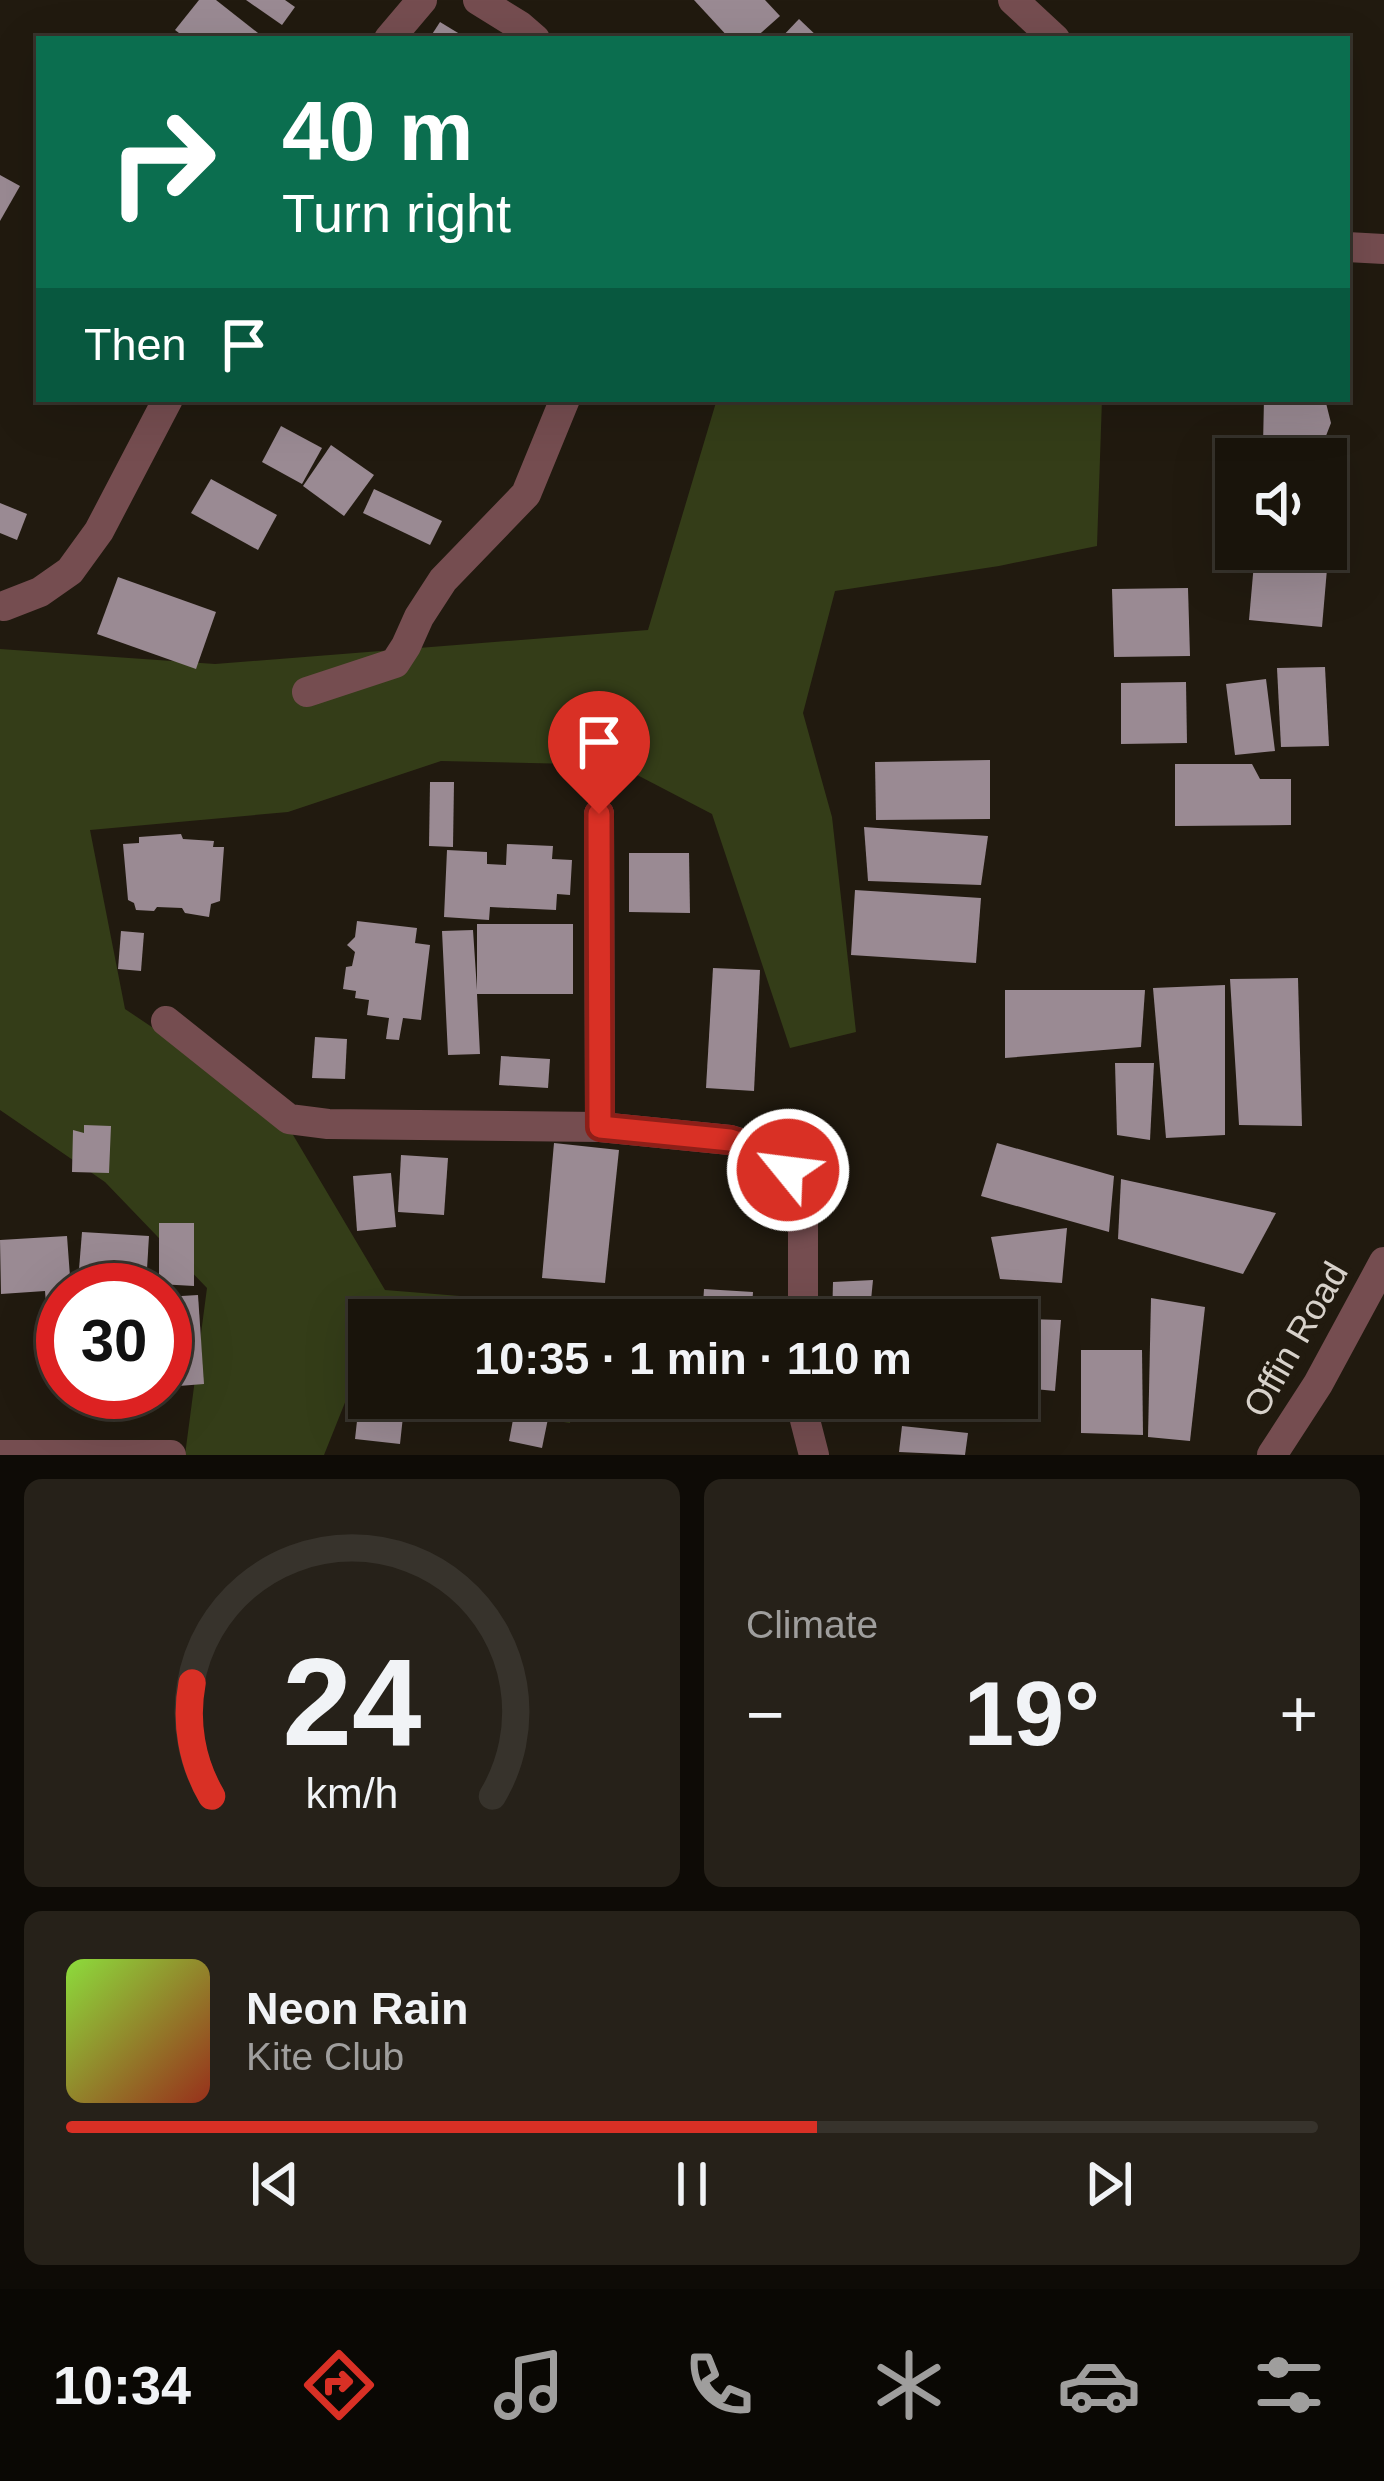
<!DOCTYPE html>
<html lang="en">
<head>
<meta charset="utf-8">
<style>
  :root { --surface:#19140b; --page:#262119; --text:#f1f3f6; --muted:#9f9e9d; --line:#37332c; --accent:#d93025 }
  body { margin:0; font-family:Arial,sans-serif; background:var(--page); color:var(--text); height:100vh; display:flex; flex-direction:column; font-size:45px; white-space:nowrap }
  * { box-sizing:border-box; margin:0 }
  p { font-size:39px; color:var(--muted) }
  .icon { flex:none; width:66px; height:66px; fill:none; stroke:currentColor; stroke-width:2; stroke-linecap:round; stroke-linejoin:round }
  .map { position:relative; height:1455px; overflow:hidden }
  .drawer { display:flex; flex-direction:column; gap:24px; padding:24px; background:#0e0b06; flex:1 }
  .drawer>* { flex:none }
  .banner { position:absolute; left:36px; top:36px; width:1314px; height:366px; border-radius:0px; box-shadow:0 12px 48px #0002,0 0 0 3px var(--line); background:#0b6e4f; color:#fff; overflow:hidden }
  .buttons { position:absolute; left:1215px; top:438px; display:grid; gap:24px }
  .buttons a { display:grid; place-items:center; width:132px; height:132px; border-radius:0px; background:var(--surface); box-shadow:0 12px 48px #0002,0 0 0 3px var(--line); font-size:60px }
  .speed { position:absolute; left:36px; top:1263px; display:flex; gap:24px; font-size:60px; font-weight:700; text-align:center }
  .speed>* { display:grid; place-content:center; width:156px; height:156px; border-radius:50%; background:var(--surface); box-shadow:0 12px 48px #0002,0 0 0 3px var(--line); line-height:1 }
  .speed .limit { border:18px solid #d22; background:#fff; color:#111 }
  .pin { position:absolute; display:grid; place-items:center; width:102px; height:102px; color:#fff; margin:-123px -51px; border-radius:50% 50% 50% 0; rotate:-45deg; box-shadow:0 0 12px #0007 }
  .pin .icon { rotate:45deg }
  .me { position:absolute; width:132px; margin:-66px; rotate:299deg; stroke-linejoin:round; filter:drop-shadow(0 0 9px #0008) }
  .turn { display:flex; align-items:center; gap:42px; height:252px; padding:0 48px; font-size:54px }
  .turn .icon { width:156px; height:156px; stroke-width:2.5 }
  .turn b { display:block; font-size:84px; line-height:102px }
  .then { display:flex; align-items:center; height:114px; padding:0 48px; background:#0003; gap:24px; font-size:45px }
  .big { font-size:90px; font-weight:700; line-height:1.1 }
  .drawer .tile { flex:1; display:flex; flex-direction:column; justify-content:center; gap:18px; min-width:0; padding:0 42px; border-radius:18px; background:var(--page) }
  .drawer .dial { align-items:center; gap:0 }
  .dial svg { height:312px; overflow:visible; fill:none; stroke:var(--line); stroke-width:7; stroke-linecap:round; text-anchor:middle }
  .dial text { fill:var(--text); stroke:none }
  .song { display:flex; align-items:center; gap:36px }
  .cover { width:144px; height:144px; border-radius:18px; background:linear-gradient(135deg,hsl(90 70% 55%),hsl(10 70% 35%)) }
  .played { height:12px; border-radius:6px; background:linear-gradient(90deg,var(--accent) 60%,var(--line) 60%) }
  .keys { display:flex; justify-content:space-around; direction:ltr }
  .heat { display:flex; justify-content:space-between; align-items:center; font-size:66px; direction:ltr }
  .drawer .tiles { flex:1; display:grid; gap:24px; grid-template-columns:1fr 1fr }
  .tile:last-child { grid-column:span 2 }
  .trip { position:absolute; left:348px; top:1299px; width:690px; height:120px; border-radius:0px; background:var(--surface); box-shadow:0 12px 48px #0002,0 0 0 3px var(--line); font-weight:700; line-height:120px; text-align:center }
  .dock { display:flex; height:192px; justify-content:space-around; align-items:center; background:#0a0804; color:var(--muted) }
  .dock .icon { width:84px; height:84px }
  .dock .on { color:var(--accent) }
  .dock b { font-size:54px; color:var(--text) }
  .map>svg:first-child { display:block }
</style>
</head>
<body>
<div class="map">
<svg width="1384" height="1455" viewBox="0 0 1384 1455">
  <rect width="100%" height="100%" fill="#211a0f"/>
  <g fill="#343d18">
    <path d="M 717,399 L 1102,399 L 1097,546 L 999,566 L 835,591 L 803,713 L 832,817 L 856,1032 L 790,1048 L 712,814 L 618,765 L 441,761 L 288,812 L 90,830 L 125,1009 L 280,1113 L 385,1290 L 583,1306 L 581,1320 L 369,1320 L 369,1392 L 350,1390 L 324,1455 L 185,1455 L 207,1288 L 105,1182 L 0,1110 L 0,649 L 215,664 L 648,630 Z"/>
    <path d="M 407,1398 L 573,1398 L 570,1423 Z"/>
  </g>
  <g fill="#9a8a93">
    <path d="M 199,0 L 216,0 L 258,33 L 254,39 L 187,39 L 175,30 Z"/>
    <path d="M 246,0 L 285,0 L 295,7 L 282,25 Z"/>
    <path d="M 694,0 L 765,0 L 780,16 L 754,39 L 730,39 Z"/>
    <path d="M 799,19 L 820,39 L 780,39 Z"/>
    <path d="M 440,22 L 468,39 L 429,39 Z"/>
    <path d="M 0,175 L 20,186 L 0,221 Z"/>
    <path d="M 1264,399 L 1325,399 L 1331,423 L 1322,446 L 1304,446 L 1303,459 L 1239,459 L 1239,445 L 1263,445 Z"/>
    <path d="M 281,426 L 322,448 L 302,484 L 262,462 Z"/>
    <path d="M 331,445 L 374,475 L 344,516 L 303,486 Z"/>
    <path d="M 211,479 L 277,515 L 258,550 L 191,513 Z"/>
    <path d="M 374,489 L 442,521 L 430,545 L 363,513 Z"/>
    <path d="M 0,503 L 27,514 L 17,540 L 0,533 Z"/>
    <path d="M 1254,563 L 1327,569 L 1322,627 L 1249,620 Z"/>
    <path d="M 118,577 L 216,612 L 196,669 L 97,634 Z"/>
    <path d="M 1188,588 L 1190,656 L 1114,657 L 1112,589 Z"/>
    <path d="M 1325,667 L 1329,746 L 1281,747 L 1277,668 Z"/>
    <path d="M 1266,679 L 1275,751 L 1235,755 L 1226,684 Z"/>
    <path d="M 1186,682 L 1187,743 L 1121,744 L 1121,683 Z"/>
    <path d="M 990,760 L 990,819 L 876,820 L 875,762 Z"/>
    <path d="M 1175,764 L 1252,764 L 1260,779 L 1291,779 L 1291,825 L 1175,826 Z"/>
    <path d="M 430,782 L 454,782 L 453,847 L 429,846 Z"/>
    <path d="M 864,827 L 988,836 L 981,885 L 868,881 Z"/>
    <path d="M 181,834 L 183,839 L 214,841 L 213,847 L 224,847 L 220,901 L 211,904 L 209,917 L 185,913 L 182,908 L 157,907 L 154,911 L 136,910 L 134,903 L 128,900 L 123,844 L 139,843 L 139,837 Z"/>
    <path d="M 507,844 L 553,846 L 552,859 L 572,860 L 570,895 L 557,894 L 556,910 L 490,907 L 489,920 L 444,917 L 447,850 L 487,852 L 487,864 L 506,865 Z"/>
    <path d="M 629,853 L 689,853 L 690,913 L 629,912 Z"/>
    <path d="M 855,890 L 981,898 L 976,963 L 851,955 Z"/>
    <path d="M 357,921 L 417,928 L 415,943 L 430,945 L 421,1020 L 403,1018 L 399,1040 L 386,1039 L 389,1018 L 367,1015 L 369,1000 L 355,998 L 356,991 L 343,989 L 346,967 L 352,966 L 355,952 L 347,945 L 355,937 Z"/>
    <path d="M 477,924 L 573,924 L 573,994 L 477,994 L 480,1054 L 448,1055 L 442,931 L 473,930 L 477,990 Z"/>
    <path d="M 121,931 L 144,933 L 141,971 L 118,969 Z"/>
    <path d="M 713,968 L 760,970 L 754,1091 L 706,1088 Z"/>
    <path d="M 1298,978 L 1302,1126 L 1239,1125 L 1230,979 Z"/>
    <path d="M 1225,985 L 1225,1135 L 1166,1138 L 1153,988 Z"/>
    <path d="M 1005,990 L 1145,990 L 1141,1047 L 1005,1058 Z"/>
    <path d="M 315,1037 L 347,1039 L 345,1079 L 312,1078 Z"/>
    <path d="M 501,1056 L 550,1059 L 548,1088 L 499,1085 Z"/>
    <path d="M 1115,1063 L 1154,1063 L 1150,1140 L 1117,1135 Z"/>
    <path d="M 84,1125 L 111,1126 L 109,1173 L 72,1172 L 73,1130 L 84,1133 Z"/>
    <path d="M 554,1143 L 619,1150 L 605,1283 L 542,1278 Z"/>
    <path d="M 997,1143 L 1114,1176 L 1109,1232 L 981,1196 Z"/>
    <path d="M 401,1155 L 448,1158 L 444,1215 L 398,1212 Z"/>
    <path d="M 391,1173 L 396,1227 L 357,1231 L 353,1176 Z"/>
    <path d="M 1121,1179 L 1276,1213 L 1243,1274 L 1118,1239 Z"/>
    <path d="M 159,1223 L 194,1223 L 194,1286 L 159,1284 Z"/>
    <path d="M 1067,1228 L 1062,1283 L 1000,1279 L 991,1237 Z"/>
    <path d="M 82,1232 L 149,1236 L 146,1286 L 78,1282 Z"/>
    <path d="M 67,1236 L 71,1290 L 63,1290 L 63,1326 L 48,1328 L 45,1291 L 1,1294 L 0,1240 Z"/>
    <path d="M 873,1280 L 869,1320 L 832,1320 L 833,1282 Z"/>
    <path d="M 704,1289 L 753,1292 L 751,1320 L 702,1320 Z"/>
    <path d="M 198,1295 L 204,1384 L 166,1387 L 165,1297 Z"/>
    <path d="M 1151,1298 L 1205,1307 L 1190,1441 L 1148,1437 Z"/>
    <path d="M 911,1311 L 976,1317 L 976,1320 L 910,1320 Z"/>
    <path d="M 1026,1319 L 1061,1320 L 1055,1391 L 1024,1388 Z"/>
    <path d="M 1081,1350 L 1142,1350 L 1143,1435 L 1081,1433 Z"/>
    <path d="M 361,1385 L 369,1386 L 369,1398 L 405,1398 L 400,1444 L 355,1439 Z"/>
    <path d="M 517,1398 L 552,1399 L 542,1448 L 509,1441 Z"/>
    <path d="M 931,1398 L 989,1398 L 988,1406 L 930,1401 Z"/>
    <path d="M 902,1426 L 968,1433 L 965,1455 L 899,1452 Z"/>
  </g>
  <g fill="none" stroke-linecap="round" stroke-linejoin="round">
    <g stroke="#754d50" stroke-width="30">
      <path d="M 478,0 L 520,26 L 535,39"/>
      <path d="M 1013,0 L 1055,39"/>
      <path d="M 389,39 L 422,0"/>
      <path d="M 1347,247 L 1384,249"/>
      <path d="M 4,606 L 40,592 L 70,571 L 99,531 L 168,399"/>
      <path d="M 307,692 L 395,663 L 406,646 L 419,617 L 443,580 L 526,494 L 565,399"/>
      <path d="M 599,814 L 600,1127"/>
      <path d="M 166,1021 L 289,1119 L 328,1124 L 600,1127 L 730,1140 L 757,1148 L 775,1155 L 799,1188 L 803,1208 L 803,1320"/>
      <path d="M 804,1398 L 805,1420 L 814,1455"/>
      <path d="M 0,1455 L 171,1455"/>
      <path d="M 1272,1455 L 1318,1384 L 1384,1262"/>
    </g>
  </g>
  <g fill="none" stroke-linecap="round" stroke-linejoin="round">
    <defs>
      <path id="route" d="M 599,814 L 600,1127 L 730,1140 L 775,1155 L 788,1170"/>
    </defs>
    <use href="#route" stroke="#8d1f18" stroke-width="30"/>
    <use href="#route" stroke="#d93025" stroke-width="21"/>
  </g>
  <g text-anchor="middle" stroke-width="12" stroke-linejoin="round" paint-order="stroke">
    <g font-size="36" fill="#d7d1ca" stroke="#211a0f">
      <text transform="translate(1295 1339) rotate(-60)" y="13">Offin Road</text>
    </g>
  </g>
</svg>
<div class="buttons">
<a><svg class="icon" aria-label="sound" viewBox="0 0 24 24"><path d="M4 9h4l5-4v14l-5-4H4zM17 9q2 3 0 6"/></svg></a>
</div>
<div class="speed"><div class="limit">30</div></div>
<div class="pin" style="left:599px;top:814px;background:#d93025"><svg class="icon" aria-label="arrive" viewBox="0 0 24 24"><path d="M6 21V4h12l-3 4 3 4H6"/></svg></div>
<svg class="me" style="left:788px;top:1170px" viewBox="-20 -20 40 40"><circle r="17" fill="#d93025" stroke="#fff" stroke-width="3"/><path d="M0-11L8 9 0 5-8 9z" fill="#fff"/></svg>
<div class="trip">10:35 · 1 min · 110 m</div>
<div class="banner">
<div class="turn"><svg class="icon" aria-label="right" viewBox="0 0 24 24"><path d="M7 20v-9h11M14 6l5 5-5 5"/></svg><div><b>40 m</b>Turn right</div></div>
<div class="then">Then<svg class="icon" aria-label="arrive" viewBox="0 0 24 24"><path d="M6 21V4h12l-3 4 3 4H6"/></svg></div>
</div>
</div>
<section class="drawer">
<div class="tiles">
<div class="tile dial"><svg viewBox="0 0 100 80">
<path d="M14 69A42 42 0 1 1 86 69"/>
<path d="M14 69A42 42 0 0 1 9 40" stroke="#d93025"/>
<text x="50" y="56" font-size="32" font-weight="700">24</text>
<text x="50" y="72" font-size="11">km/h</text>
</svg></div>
<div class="tile"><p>Climate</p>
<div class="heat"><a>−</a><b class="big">19°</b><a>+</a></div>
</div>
<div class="tile">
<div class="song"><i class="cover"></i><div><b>Neon Rain</b><p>Kite Club</p></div></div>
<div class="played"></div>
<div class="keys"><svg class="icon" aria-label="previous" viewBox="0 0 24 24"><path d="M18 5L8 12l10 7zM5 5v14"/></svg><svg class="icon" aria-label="pause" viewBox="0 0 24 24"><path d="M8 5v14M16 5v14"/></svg><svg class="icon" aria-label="next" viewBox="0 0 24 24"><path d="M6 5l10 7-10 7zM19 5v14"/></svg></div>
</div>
</div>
</section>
<nav class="dock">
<b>10:34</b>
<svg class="icon on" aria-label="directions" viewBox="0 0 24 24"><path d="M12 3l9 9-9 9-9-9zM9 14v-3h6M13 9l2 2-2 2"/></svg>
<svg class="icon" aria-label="music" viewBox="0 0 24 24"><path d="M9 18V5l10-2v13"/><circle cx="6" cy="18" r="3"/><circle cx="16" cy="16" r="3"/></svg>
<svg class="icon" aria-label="phone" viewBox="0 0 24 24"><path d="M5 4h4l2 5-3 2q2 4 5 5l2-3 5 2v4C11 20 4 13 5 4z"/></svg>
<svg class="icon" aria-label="climate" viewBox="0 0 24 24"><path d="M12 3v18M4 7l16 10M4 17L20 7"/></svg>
<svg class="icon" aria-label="car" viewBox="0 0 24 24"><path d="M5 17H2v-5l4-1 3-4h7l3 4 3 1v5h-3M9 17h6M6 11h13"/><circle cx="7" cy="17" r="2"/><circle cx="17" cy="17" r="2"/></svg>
<svg class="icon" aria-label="filters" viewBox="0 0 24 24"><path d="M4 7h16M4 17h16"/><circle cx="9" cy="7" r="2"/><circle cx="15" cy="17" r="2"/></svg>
</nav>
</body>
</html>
